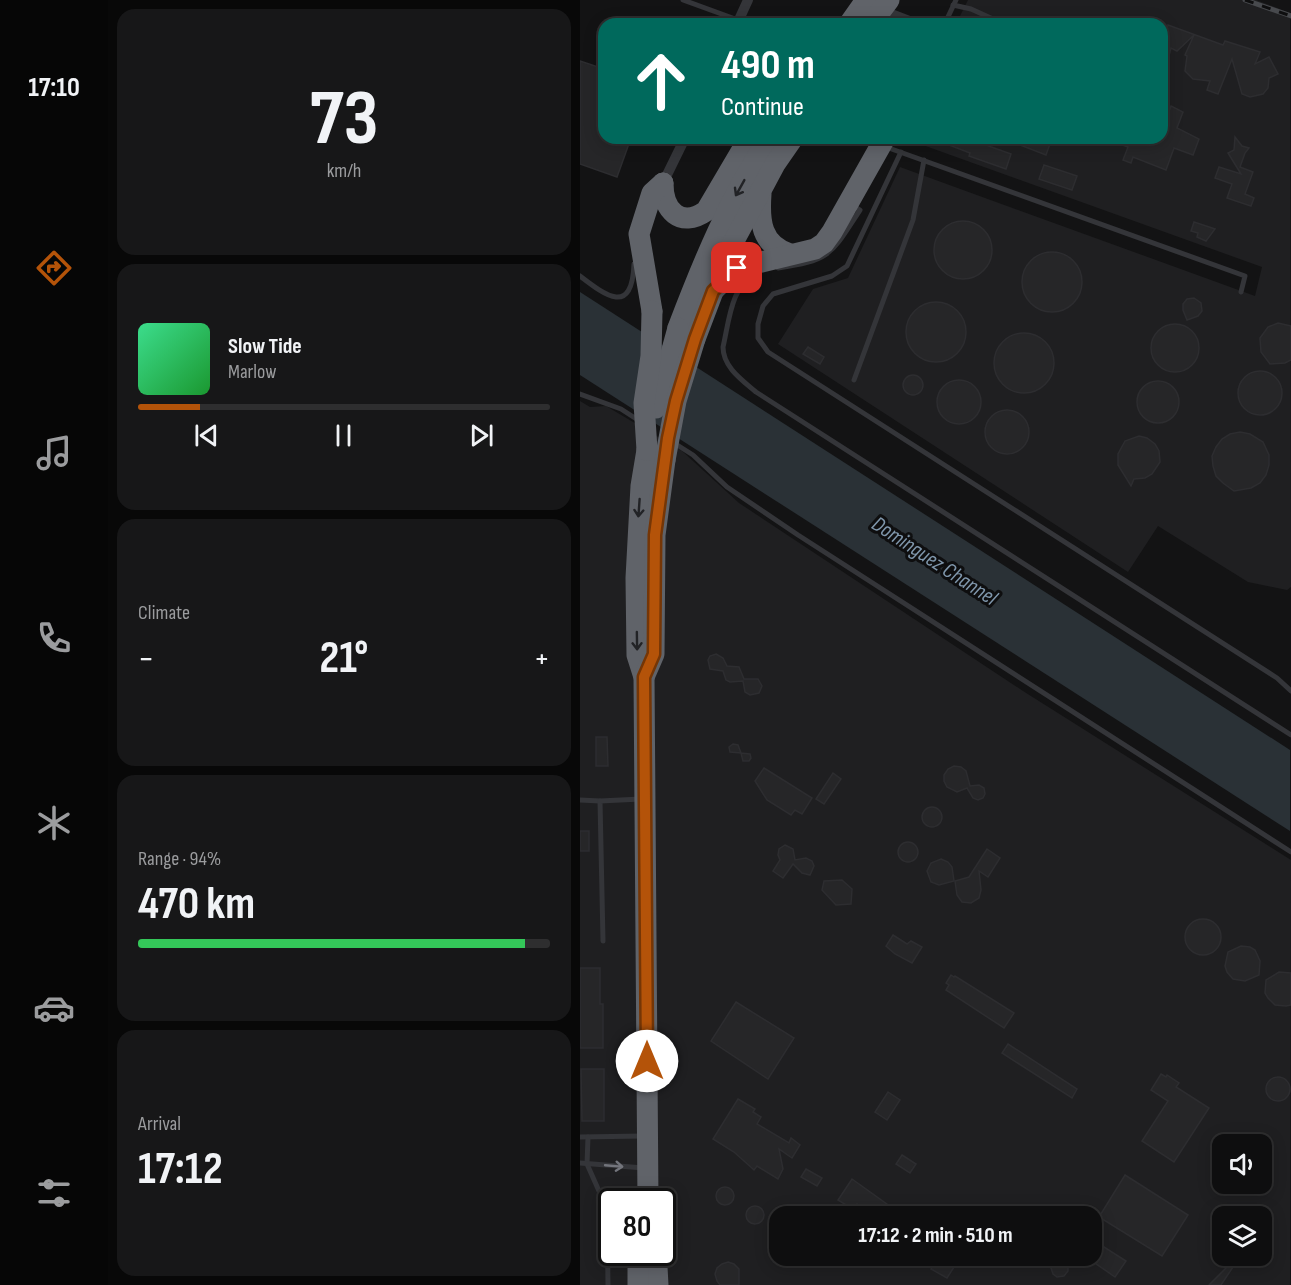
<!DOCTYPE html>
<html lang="en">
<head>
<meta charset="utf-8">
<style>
  :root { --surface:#0e0e0f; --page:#171718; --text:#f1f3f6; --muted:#9b9c9e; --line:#2e2e2f; --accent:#b45309 }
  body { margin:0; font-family:"Sofia Sans Condensed",sans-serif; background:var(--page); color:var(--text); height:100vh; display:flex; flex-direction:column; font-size:22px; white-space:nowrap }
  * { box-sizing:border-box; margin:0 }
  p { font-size:20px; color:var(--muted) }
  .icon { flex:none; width:33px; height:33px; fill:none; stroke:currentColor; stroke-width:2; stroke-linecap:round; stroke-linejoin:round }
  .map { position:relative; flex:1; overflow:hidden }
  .drawer { display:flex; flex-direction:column; gap:9px; padding:9px; background:#080808; width:472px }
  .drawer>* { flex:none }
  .banner { position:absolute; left:18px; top:18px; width:570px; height:126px; border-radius:18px; box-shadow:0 3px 15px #0003,0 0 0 2px var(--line); background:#00695c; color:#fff; overflow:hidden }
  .tools { position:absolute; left:632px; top:1134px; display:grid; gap:12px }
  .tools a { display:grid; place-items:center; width:60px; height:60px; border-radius:12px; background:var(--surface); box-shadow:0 3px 15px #0003,0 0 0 2px var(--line); font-size:30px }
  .speed { position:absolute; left:18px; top:1188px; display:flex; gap:12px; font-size:30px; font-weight:700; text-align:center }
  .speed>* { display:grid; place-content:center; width:78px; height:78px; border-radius:50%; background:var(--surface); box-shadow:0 3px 15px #0003,0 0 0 2px var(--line); line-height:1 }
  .speed .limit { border:3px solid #111; border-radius:9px; background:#fff; color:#111 }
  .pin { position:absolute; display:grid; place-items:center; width:51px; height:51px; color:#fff; margin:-26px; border-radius:12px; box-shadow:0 3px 9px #0006 }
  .me { position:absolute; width:66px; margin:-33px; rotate:0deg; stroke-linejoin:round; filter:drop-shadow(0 0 4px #0008) }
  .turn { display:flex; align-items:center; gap:21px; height:126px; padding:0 24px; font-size:27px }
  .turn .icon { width:78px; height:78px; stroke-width:2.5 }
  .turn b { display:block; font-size:42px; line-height:51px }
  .big { font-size:45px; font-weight:700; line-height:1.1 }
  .drawer .tile { flex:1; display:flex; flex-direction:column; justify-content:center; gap:9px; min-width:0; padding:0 21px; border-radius:18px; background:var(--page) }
  .drawer .dial { align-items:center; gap:0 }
  .dial b { font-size:78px; line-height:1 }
  .song { display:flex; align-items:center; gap:18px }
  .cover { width:72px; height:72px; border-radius:9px; background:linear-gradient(135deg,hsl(150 70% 55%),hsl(130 70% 35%)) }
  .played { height:6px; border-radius:3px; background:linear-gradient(90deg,var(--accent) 15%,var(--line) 15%) }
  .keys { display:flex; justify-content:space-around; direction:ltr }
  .heat { display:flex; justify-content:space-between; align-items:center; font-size:33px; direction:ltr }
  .charge { height:9px; border-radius:4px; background:linear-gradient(90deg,#34c759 94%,var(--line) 0) }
  .trip { position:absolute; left:189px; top:1206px; width:333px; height:60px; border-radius:18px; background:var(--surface); box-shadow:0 3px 15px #0003,0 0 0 2px var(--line); font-weight:700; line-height:60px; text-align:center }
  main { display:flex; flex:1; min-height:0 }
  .menu { display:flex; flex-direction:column; width:108px; justify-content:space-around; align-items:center; background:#060606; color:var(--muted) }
  .menu .icon { width:42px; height:42px }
  .menu .active { color:var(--accent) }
  .menu b { font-size:27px; color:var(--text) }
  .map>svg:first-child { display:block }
</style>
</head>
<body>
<main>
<nav class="menu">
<b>17:10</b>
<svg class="icon active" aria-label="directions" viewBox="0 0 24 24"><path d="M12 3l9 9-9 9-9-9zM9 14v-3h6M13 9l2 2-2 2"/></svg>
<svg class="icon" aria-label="music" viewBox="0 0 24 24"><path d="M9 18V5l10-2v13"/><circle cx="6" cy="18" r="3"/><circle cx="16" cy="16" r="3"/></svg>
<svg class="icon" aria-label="phone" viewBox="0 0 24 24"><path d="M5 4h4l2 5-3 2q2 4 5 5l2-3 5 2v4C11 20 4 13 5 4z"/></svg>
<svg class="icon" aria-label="climate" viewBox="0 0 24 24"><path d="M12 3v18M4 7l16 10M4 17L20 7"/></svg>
<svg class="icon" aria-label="car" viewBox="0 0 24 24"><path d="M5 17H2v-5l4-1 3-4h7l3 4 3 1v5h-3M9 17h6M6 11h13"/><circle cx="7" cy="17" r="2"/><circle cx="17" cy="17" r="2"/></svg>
<svg class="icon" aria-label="filters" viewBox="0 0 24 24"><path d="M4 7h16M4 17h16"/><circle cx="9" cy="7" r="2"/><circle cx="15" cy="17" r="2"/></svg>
</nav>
<section class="drawer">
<div class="tile dial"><b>73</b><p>km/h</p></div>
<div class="tile">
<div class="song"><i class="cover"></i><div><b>Slow Tide</b><p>Marlow</p></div></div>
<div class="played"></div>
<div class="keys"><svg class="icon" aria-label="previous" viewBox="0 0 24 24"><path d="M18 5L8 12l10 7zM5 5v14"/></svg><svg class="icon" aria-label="pause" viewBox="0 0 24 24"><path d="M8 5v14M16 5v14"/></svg><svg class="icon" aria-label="next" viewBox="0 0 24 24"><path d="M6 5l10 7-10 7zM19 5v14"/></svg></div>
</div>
<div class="tile"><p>Climate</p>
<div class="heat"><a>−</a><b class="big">21°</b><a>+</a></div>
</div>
<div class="tile"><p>Range · 94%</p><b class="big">470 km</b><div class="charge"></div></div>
<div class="tile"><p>Arrival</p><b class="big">17:12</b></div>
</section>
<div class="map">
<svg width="711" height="1285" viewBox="0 0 711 1285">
  <rect width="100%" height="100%" fill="#131314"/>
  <g fill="#1f1f21" fill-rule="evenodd">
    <path d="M 388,0 L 676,0 L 710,13 L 711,587 L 707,590 L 668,582 L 578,526 L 548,572 L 198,344 L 233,289 L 268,278 L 320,167 L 675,296 L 682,267 L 340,144 L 332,138 L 582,138 L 582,24 L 376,24 Z"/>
    <path d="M 0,401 L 10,407 L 26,406 L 102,451 L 159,503 L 443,691 L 711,860 L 710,1285 L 0,1285 ZM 642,1144 L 681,1144 L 681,1184 L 642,1184 ZM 32,1202 L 82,1202 L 82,1252 L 32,1252 ZM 200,1216 L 512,1216 L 512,1256 L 200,1256 ZM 642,1216 L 681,1216 L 681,1256 L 642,1256 Z"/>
  </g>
  <path fill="#2a3136" d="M 0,292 L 710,750 L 710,831 L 0,375 Z"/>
  <g fill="#262628" stroke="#2d2d30" stroke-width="1.5">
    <path d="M 588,25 L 643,45 L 645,41 L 680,52 L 675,64 L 689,57 L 698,74 L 689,78 L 688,88 L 683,94 L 670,97 L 662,94 L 652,59 L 638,94 L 627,90 L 630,81 L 613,79 L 605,71 L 607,56 L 605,55 L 614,35 L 597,51 L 591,48 L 585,71 L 582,71 L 582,34 L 584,36 Z"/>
    <path d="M 0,61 L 24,69 L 24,138 L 51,138 L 37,177 L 0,164 Z"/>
    <path d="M 591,106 L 603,112 L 597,128 L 619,139 L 613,155 L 594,148 L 586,170 L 553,157 L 551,163 L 543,160 L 548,147 L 526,139 L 554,138 L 561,140 L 561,138 L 582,138 L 582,115 L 585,107 L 590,109 Z"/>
    <path d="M 655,137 L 662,146 L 669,148 L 665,153 L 660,167 L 673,172 L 665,194 L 674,198 L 671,206 L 647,198 L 652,184 L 635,178 L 639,167 L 661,174 L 648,153 L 654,150 Z"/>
    <path d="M 351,138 L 393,138 L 392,140 L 431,154 L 426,169 L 389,156 L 390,153 Z"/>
    <path d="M 422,138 L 472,138 L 466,155 Z"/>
    <path d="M 464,165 L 497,176 L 492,190 L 459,179 Z"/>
    <circle cx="383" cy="250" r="29"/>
    <path d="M 614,222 L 635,229 L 626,241 L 617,237 L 618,233 L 611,231 Z"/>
    <circle cx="472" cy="282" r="30"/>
    <path d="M 614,298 L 621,303 L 622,311 L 618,316 L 607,320 L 603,310 L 603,304 L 607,299 Z"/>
    <circle cx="356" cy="332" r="30"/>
    <path d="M 698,323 L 711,326 L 711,360 L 705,363 L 690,364 L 681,352 L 680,338 L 688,327 Z"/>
    <circle cx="595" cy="348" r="24"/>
    <circle cx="444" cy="363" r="30"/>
    <path d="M 228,347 L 244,357 L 240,364 L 223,354 Z"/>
    <circle cx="680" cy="393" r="22"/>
    <circle cx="333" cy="385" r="10"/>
    <circle cx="379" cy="402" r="22"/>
    <circle cx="578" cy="402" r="21"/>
    <circle cx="427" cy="432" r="22"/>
    <path d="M 660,432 L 670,434 L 683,442 L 689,455 L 689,465 L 686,475 L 680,483 L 671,488 L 654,491 L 643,483 L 636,476 L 633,466 L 632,456 L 636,447 L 642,439 L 650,434 Z"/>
    <path d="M 559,436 L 567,438 L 575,444 L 579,451 L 580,462 L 572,474 L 565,478 L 554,479 L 551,486 L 538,465 L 538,454 L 545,441 Z"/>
    <path d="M 136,654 L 143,658 L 147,666 L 159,667 L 164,679 L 178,679 L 182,686 L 179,693 L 170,695 L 165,692 L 163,681 L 150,682 L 146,680 L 143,671 L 130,669 L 128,660 L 130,656 Z"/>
    <path d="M 16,737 L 27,737 L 28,766 L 16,766 Z"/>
    <path d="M 153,744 L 158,745 L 161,753 L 170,754 L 171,758 L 169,761 L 163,761 L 161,753 L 150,752 L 149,747 Z"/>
    <path d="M 374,766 L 381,767 L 386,771 L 390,786 L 399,785 L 404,788 L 405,794 L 403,798 L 398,800 L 393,798 L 387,788 L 377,792 L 367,787 L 364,781 L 364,775 L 368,769 Z"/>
    <path d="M 184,768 L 232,798 L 222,814 L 215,810 L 211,815 L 187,800 L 175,781 Z"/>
    <path d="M 253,773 L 261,779 L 244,804 L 236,799 Z"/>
    <circle cx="352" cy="817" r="10"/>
    <rect x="0" y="831" width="9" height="20"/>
    <circle cx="328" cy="852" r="10"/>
    <path d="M 205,845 L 213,849 L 215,860 L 226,858 L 232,861 L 234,866 L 230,875 L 222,873 L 213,864 L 203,878 L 193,871 L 200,860 L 198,855 L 199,849 Z"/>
    <path d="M 407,849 L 420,858 L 408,877 L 399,871 L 401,890 L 399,898 L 391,903 L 382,902 L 377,895 L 375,881 L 389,877 Z"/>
    <path d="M 361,859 L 368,862 L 372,867 L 374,881 L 359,885 L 351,882 L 347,871 L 351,863 Z"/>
    <path d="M 262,880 L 272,889 L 271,904 L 256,905 L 242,890 L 244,881 Z"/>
    <circle cx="623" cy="937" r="18"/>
    <path d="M 313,935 L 327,944 L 331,941 L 342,947 L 332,963 L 315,954 L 306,946 Z"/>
    <path d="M 661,946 L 670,947 L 675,950 L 680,961 L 679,975 L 665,981 L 653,979 L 647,972 L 645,966 L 648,952 Z"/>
    <path d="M 0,968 L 20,968 L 20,1004 L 23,1004 L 23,1048 L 0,1048 Z"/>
    <path d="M 699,972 L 711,973 L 711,1005 L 706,1006 L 695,1005 L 688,998 L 685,993 L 686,980 Z"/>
    <path d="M 371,975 L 374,977 L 375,976 L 434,1013 L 424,1028 L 366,990 L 369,985 L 366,983 Z"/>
    <path d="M 156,1002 L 214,1038 L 188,1079 L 131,1041 Z"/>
    <path d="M 428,1044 L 497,1089 L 492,1098 L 422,1053 Z"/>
    <path d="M 1,1069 L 24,1069 L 24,1121 L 2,1121 Z"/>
    <path d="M 581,1074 L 586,1077 L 587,1075 L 599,1083 L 596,1087 L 629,1108 L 594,1162 L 562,1141 L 588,1101 L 571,1090 Z"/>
    <circle cx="698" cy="1089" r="12"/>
    <path d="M 308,1092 L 320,1100 L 307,1120 L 295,1112 Z"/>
    <path d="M 158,1099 L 175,1109 L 173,1112 L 181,1117 L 177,1124 L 209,1143 L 211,1138 L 220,1145 L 212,1158 L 199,1149 L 203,1169 L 198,1179 L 177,1166 L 174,1170 L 154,1152 L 133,1139 Z"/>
    <path d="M 322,1155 L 336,1164 L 330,1173 L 316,1164 Z"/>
    <path d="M 226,1169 L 242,1178 L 237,1186 L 221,1177 Z"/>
    <path d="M 545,1175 L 608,1215 L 582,1256 L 519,1217 Z"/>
    <path d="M 272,1179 L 311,1207 L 306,1216 L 297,1216 L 277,1204 L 274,1210 L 258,1200 Z"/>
    <circle cx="145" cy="1196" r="9"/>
    <circle cx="175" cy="1215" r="9"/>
    <path d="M 512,1245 L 517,1251 L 521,1245 L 546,1261 L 535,1277 L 512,1261 Z"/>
    <path d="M 360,1256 L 376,1264 L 367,1278 L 351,1269 Z"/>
    <path d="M 448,1256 L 470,1256 L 470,1260 L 483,1260 L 488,1265 L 488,1271 L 484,1276 L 477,1277 L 473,1274 L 470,1265 L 459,1264 Z"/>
    <path d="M 148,1262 L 154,1264 L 159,1269 L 159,1285 L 140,1285 L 137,1281 L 135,1274 L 137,1268 L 142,1264 Z"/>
    <path d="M 650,1264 L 653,1267 L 641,1285 L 629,1285 Z"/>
  </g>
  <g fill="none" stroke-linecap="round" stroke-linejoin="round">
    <g stroke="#343539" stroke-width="5">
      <path d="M 103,0 L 158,20"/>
      <path d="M 373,5 L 391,9 L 424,24"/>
      <path d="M 360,24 L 367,19 L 376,0"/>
      <path d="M 306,147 L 665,276 L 661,292"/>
      <path d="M 321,152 L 267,266 L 252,276 L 193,294 L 183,306 L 178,324 L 178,338 L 188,352 L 697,678 L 711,691"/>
      <path d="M 198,268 C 252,260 251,254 280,210 L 272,205"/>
      <path d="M 177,273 C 151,284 149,322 143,347 C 143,367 162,380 176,392 L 711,735"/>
      <path d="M 0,276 C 26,296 52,316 54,264"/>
      <path d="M 274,380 L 333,220 L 344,160"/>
      <path d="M 0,394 L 41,409 L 58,420"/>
      <path d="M 94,443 L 113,455 L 147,487 L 218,535 L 711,852"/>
      <path d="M 0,800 L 20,801"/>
      <path d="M 23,941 L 20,801 L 61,799"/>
      <path d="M 0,1137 L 63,1136"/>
      <path d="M 8,1137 L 7,1164 L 27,1209 L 28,1285"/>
      <path d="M 0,1163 L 64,1168"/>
    </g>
    <g stroke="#343539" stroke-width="10">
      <path d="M 298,9 L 337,24"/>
      <path d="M 157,24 L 168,0"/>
      <path d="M 83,183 L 105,138"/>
    </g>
    <g stroke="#606369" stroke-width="21">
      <path d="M 83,183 C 83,210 100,229 126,211 L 169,138"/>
      <path d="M 181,194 C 179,221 181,245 210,254"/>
      <path d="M 133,291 L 157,268 L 235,249 L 244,243 L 252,232 L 305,138"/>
      <path d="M 72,311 L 59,234 L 72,193 L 83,183"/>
      <path d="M 98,328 C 123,262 150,197 189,138"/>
      <path d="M 115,339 L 148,252 L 195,164 L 213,138"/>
      <path d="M 67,450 L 61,486 L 56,578 L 57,655 L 64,677 L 68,1202"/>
      <path d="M 64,677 L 74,654 L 75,535 L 85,460"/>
      <path d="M 70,1252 L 77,1267 L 78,1285"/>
      <path d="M 58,1285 L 58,1266 L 70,1255"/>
    </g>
    <defs>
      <path id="rail" d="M 665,0 L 711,16"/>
    </defs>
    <use href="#rail" stroke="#47494d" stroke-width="5"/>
    <use href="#rail" stroke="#0e0e0f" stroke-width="3" stroke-dasharray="9" stroke-linecap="butt"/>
    <g stroke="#606369" stroke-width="21">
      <path d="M 269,24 L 286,0"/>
      <path d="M 291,24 L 309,0"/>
      <path d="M 76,408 L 98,328"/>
      <path d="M 67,450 L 64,403 L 71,356 L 72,311"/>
      <path d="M 85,460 L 96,401 L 115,339"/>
    </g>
  </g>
  <defs><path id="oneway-shaft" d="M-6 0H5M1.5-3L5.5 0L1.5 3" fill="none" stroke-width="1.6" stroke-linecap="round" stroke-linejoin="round" transform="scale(1.5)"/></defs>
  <g stroke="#222326">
    <use href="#oneway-shaft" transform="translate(160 188) rotate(119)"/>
    <use href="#oneway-shaft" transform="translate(59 508) rotate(94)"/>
    <use href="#oneway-shaft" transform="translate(57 641) rotate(89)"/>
  </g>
  <use stroke="#73757c" href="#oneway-shaft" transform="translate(34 1166) rotate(5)"/>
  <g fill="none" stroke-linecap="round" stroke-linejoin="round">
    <defs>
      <path id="route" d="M 67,1061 L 64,677 L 74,654 L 75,535 L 88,438 L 96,401 L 115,339 L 133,291 L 157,268"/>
    </defs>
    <use href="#route" stroke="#753606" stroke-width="15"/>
    <use href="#route" stroke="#b45309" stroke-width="10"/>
  </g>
  <g text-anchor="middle" stroke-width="6" stroke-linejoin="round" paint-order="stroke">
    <g font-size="22" font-style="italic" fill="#7f96ab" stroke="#0e0e0f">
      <text transform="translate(355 560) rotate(33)" y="8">Dominguez Channel</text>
    </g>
  </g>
</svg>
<div class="tools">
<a><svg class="icon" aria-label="sound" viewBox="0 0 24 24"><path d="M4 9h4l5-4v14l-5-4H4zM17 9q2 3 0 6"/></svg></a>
<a><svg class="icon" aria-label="layers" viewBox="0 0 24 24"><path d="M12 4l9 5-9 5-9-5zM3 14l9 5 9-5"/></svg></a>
</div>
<div class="speed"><div class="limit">80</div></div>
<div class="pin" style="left:157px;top:268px;background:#d93025"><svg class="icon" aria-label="arrive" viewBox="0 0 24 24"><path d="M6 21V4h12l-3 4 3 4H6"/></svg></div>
<svg class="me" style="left:67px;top:1061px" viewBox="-20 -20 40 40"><circle r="19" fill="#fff"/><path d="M0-13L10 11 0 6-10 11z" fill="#b45309"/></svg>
<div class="trip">17:12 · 2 min · 510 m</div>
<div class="banner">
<div class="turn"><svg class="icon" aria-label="ahead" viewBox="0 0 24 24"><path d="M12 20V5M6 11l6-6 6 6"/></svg><div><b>490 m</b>Continue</div></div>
</div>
</div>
</main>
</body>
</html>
